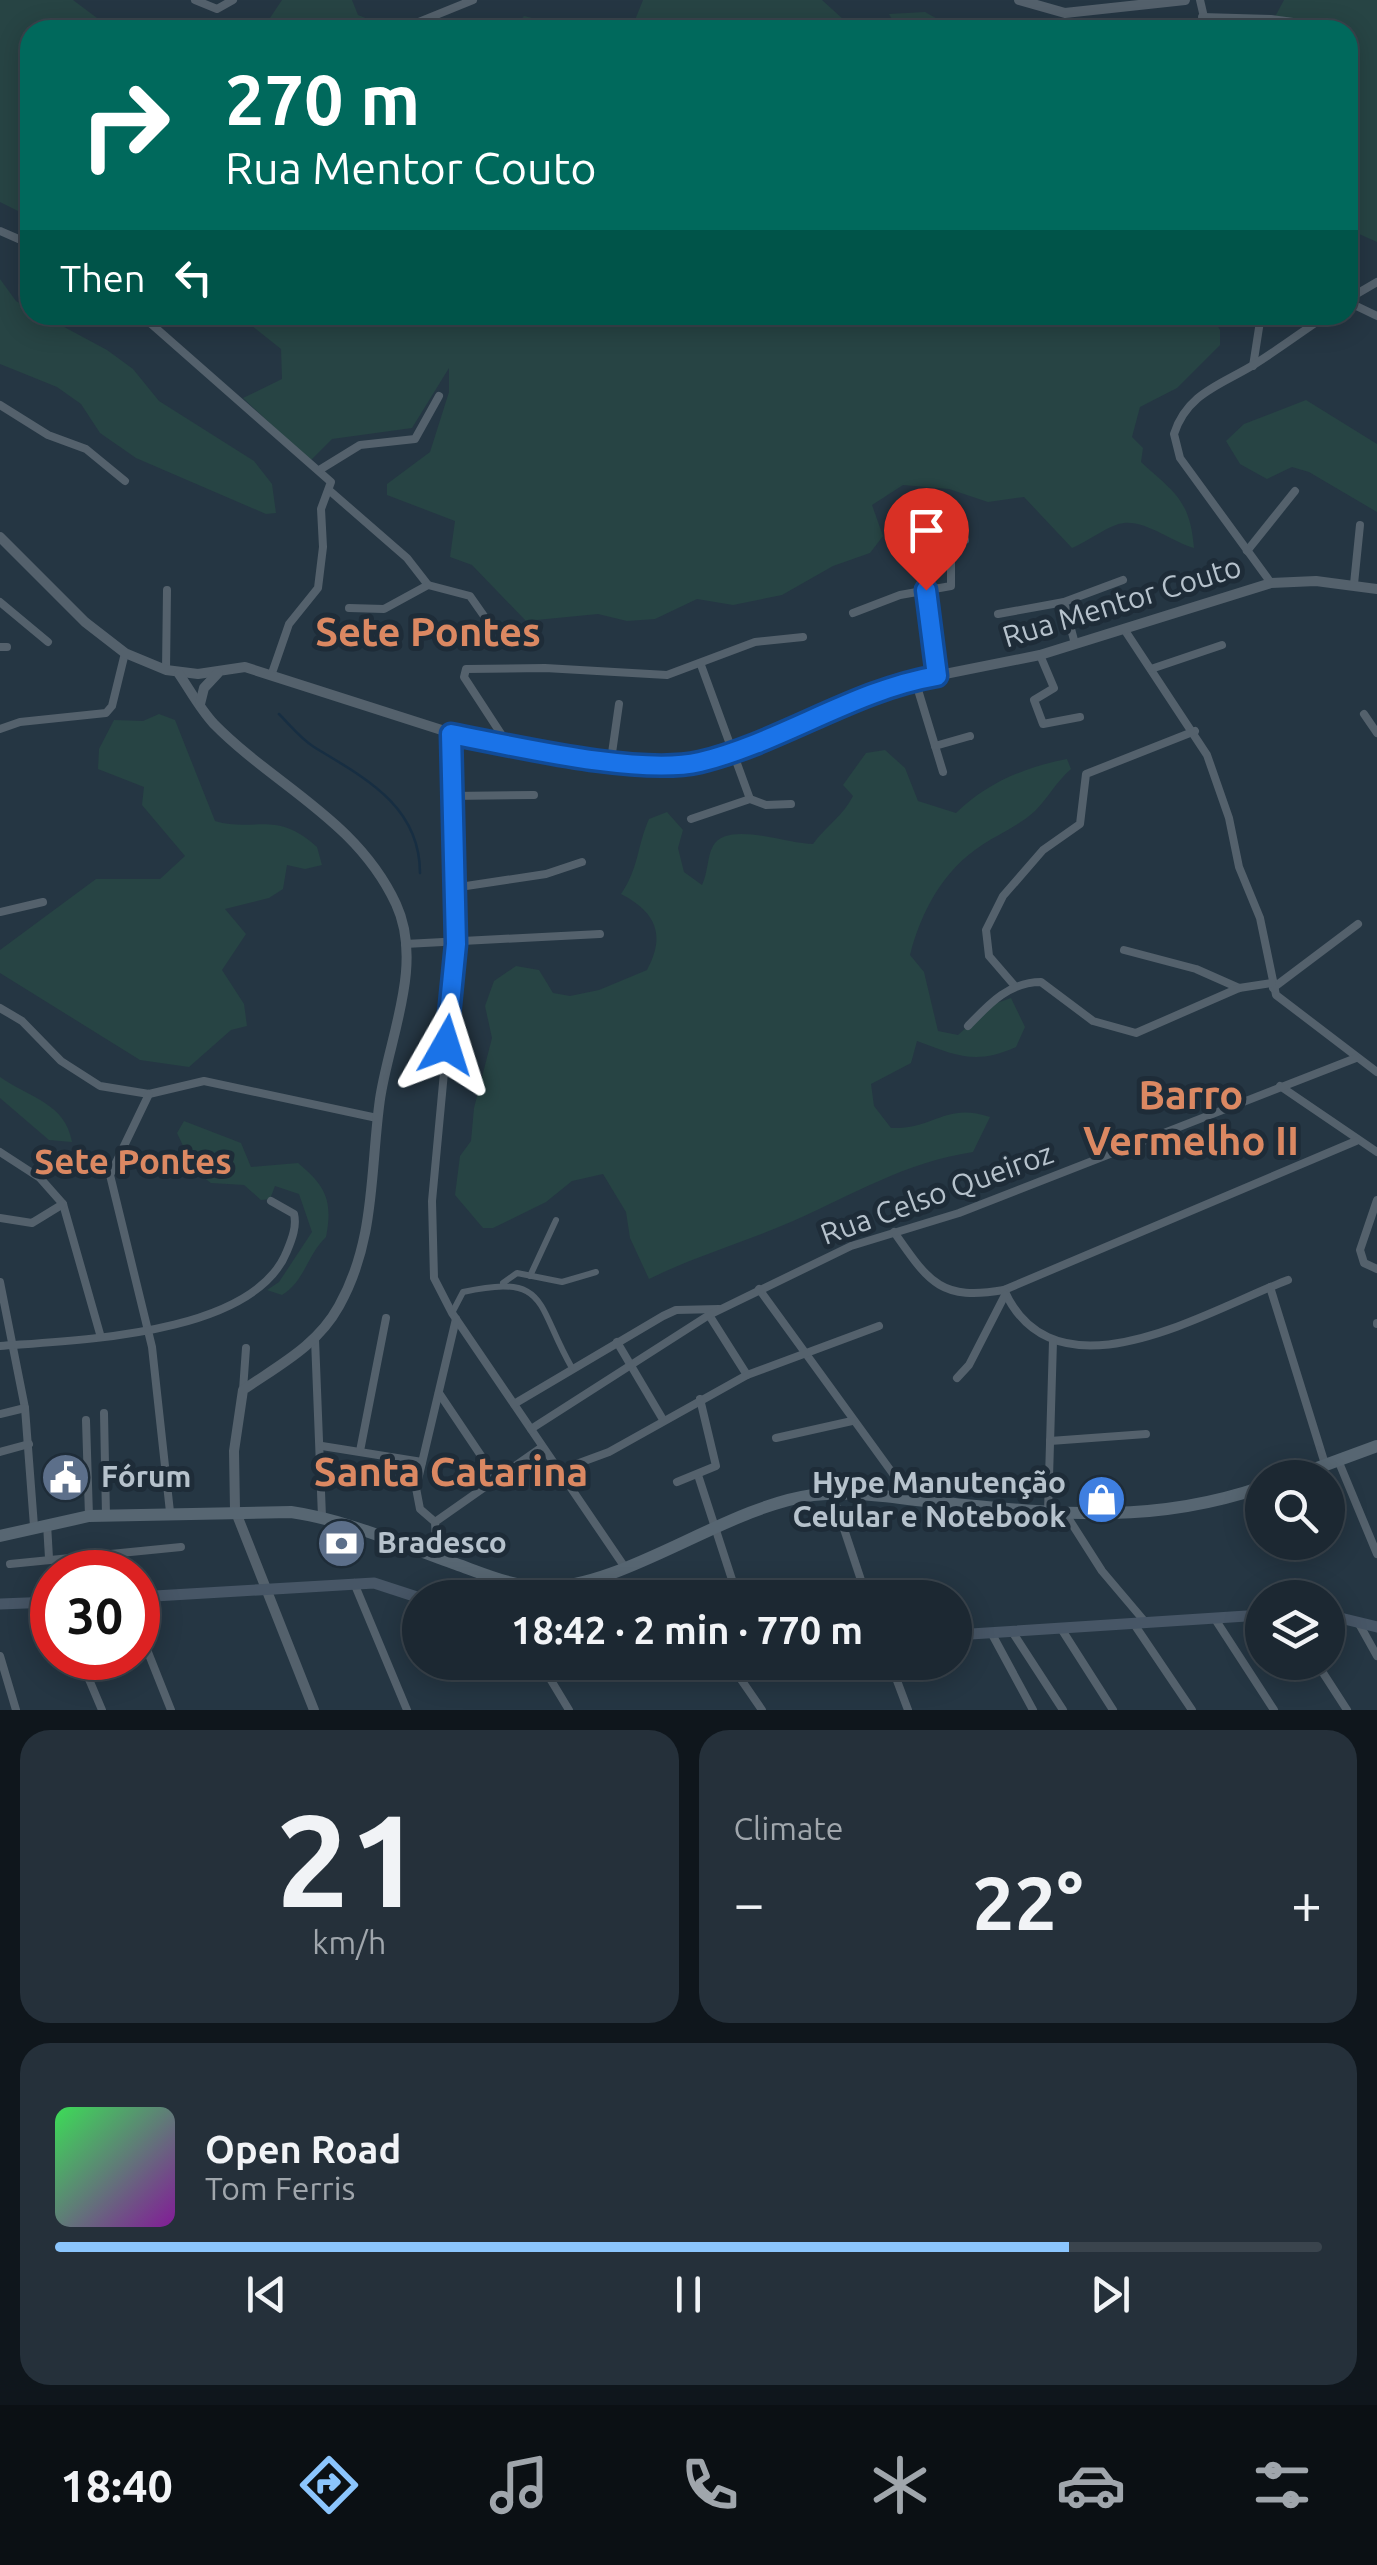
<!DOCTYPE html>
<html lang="en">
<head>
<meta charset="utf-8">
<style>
  :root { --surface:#1c2832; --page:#25303a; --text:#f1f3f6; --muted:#a0a6ac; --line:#3a444d; --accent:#8bc5fd }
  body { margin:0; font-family:Ubuntu,sans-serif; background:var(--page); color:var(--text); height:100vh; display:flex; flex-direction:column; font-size:38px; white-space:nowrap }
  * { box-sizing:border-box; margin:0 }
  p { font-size:32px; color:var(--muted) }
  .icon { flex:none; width:55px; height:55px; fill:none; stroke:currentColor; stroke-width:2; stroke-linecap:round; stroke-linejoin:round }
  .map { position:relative; height:1710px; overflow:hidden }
  .sheet { display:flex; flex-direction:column; gap:20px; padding:20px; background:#0f161c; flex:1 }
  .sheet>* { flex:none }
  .top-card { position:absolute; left:20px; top:20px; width:1338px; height:305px; border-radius:30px; box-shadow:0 5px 25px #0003,0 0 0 2px var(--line); background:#00695c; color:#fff; overflow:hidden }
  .buttons { position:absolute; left:1245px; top:1460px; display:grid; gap:20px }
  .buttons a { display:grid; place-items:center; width:100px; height:100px; border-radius:50%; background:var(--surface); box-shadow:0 5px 25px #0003,0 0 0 2px var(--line); font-size:50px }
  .speed { position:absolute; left:30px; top:1550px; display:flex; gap:20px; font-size:50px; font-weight:700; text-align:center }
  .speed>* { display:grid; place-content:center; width:130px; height:130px; border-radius:50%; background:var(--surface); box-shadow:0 5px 25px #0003,0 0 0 2px var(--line); line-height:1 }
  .speed .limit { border:15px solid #d22; background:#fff; color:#111 }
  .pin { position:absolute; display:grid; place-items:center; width:85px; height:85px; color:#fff; margin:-102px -42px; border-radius:50% 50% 50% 0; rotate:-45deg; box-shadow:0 0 10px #0007 }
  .pin .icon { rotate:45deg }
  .me { position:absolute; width:110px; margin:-55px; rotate:6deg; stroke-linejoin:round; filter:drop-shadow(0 0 8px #0008) }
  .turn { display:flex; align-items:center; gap:35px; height:210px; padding:0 40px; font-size:45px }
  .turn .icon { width:130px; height:130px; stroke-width:2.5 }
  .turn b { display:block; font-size:70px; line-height:85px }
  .then { display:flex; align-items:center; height:95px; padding:0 40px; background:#0003; gap:20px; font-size:38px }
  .big { font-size:75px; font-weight:700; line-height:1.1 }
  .sheet .widget { flex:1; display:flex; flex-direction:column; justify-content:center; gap:15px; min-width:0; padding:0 35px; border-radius:30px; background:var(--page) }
  .sheet .dial { align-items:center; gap:0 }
  .dial b { font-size:130px; line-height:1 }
  .song { display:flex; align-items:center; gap:30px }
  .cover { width:120px; height:120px; border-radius:15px; background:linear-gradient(135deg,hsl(130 70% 55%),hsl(290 70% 35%)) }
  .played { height:10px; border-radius:5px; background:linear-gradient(90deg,var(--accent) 80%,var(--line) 80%) }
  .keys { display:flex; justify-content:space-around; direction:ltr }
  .heat { display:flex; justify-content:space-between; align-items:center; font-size:55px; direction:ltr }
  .sheet .tiles { flex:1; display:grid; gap:20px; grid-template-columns:1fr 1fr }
  .widget:last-child { grid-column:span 2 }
  .trip { position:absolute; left:402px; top:1580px; width:570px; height:100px; border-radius:50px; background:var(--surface); box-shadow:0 5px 25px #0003,0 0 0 2px var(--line); font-weight:700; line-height:100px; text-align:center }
  .tab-bar { display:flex; height:160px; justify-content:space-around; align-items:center; background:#0b1014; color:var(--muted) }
  .tab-bar .icon { width:70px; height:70px }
  .tab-bar .current { color:var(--accent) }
  .tab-bar b { font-size:45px; color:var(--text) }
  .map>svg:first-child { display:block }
</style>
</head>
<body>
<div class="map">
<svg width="1377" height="1710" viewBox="0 0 1377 1710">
  <rect width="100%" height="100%" fill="#253643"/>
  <g fill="#274444">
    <path d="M 0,0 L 73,0 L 113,30 L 30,30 L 30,217 L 0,202 Z"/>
    <path d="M 282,0 L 352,0 L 358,15 L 396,30 L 262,30 Z"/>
    <path d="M 643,0 L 822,0 L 855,30 L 631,30 Z"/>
    <path d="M 1284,0 L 1377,0 L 1377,242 L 1348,229 L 1348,30 L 1272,30 L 1270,26 Z"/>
    <path d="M 925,12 L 957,30 L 898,30 L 889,14 Z"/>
    <path d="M 524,16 L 581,30 L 512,30 Z"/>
    <path d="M 0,279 L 16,301 L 30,309 L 30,315 L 42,315 L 107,350 L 133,369 L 159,401 L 254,461 L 272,484 L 276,513 L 266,514 L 136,458 L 100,433 L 81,404 L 57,387 L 0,364 Z"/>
    <path d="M 211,315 L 1211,315 L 1220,330 L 1220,345 L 1177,388 L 1140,407 L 1132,437 L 1143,448 L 1141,462 C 1175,493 1190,500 1194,548 C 1172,542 1147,521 1124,523 C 1110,524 1087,542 1072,548 L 1024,497 L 988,502 L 949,489 L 903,485 L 872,505 L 883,536 L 870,553 L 833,566 L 782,595 L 733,605 L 697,599 L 655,619 L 627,621 L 598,614 L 526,621 L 472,565 L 450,557 L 455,521 L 387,495 L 387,484 L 430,452 L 449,392 L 449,368 L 412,428 L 332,439 L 310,461 L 243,398 L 282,379 L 281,349 L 252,326 Z"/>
    <path d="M 1306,400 L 1377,444 L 1377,512 L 1309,472 L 1292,467 L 1267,479 L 1240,464 L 1226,441 L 1244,424 Z"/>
    <path d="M 159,714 L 175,720 L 215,821 C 255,833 275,809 317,847 L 322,865 L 305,869 L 287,865 L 283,889 L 269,898 L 225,909 L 246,934 L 222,970 L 244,1004 L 247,1026 L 231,1030 L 189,1067 L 140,1060 L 0,973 L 0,950 L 96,879 L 160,879 L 185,856 L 142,805 L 144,787 L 98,769 L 99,749 L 114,720 L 143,721 Z"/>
    <path d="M 885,750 L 905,768 L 918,801 L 956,813 C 987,783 1025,767 1067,759 L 1071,769 C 1056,782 1048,798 1035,811 C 1020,825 999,834 982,845 C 943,870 921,912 910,955 L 924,972 L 938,1031 L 958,1035 L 991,1005 L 1011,998 L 1025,1027 L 1016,1047 C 976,1065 957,1056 917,1041 L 911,1063 L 871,1084 L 874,1106 L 891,1128 C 936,1129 945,1102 990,1117 L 973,1152 C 906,1162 854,1194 793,1221 C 745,1242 695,1256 649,1279 L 630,1238 L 626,1212 L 603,1174 L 572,1181 L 546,1202 L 493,1228 L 483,1228 L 455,1195 L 460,1156 L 471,1141 L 474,1108 L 492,1038 L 485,1006 L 494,981 L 516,966 L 539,970 L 553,993 L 570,996 L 599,990 L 647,970 C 666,935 656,912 621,894 C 639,868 637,846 649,819 L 667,812 L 683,830 L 678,848 L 684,872 L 702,885 C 708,873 707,857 713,846 C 727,820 787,844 813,844 C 826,826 843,816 853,796 L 843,785 L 866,753 Z"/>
    <path d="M 0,1077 C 30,1098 65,1103 72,1142 L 49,1140 L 0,1098 Z"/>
    <path d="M 184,1121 L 241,1143 L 251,1167 L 298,1163 C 326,1186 333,1201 326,1237 C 307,1255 305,1281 282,1295 L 267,1290 L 279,1282 L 312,1232 L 299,1194 L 275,1186 L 270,1199 L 261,1200 L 244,1185 L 211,1183 L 195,1171 L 177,1133 Z"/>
  </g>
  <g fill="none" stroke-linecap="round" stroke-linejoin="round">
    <path stroke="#172e42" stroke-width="2.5" d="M 279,714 C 290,725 301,739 314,747 C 365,778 420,806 420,873"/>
    <g stroke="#54616c" stroke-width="6">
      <path d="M 530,1276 L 556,1220"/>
      <path d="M 503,1283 L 517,1273 L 562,1282 L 596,1272"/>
      <path d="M 452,1313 L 463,1292 C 550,1273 535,1304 572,1368"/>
    </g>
    <g stroke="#54616c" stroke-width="8">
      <path d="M 195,0 L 217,9 L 233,0"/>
      <path d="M 1200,0 L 1207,30"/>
      <path d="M 1202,17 L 1271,19 L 1330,27"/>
      <path d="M 399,30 L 473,0"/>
      <path d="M 0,231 L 30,244"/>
      <path d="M 1348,299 L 1377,282"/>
      <path d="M 1348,302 L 1377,316"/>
      <path d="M 141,315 L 331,482 L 321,509 L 323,547 L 318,588 L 289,624 L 272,673"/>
      <path d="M 1253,366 L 1261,315"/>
      <path d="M 0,405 L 48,435 L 86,449 L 125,481"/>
      <path d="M 321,469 L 360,445 L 415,439 L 439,396"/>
      <path d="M 330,491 L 407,558 L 428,585 L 470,596 L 484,616"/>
      <path d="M 951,544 L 965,540"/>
      <path d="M 1247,551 L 1295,491"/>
      <path d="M 1271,583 L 1180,458 L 1174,434 C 1187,393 1221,385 1255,364 C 1279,349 1303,331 1327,315"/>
      <path d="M 1354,584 L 1360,525"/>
      <path d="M 926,590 L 937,676"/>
      <path d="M 0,602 L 48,642"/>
      <path d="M 1064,602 L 1075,644"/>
      <path d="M 349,608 L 384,609 L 428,585"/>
      <path d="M 853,613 L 900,595 L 951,586 L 951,544 L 944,513"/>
      <path d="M 998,614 L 1064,602 L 1123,580"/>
      <path d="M 1124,629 L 1207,755 L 1229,818 L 1239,867 L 1260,918 L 1276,995 L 1377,1072"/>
      <path d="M 0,647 L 7,647"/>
      <path d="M 1040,655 L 1054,688 L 1034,700 L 1043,724 L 1080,717"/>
      <path d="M 701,665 L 750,799"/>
      <path d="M 1151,669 L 1222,645"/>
      <path d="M 166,670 L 167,590"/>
      <path d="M 915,680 L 943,772"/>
      <path d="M 1364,714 L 1377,733"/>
      <path d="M 0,729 L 20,722 L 106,713 L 112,706 L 125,653"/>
      <path d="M 451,733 L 456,944 L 432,1201 L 434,1278 L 452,1313 L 624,1566"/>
      <path d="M 509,746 L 464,677 L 466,669 L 545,668 L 667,675 L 755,642 L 803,637"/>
      <path d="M 935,746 L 970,736"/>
      <path d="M 611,760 L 619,704"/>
      <path d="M 451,796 L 534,795"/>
      <path d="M 691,819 L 750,799 L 766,805 L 791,804"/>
      <path d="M 453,888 L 546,874 L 582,862"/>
      <path d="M 0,912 L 43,902"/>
      <path d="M 405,944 L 600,934"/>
      <path d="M 1124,950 L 1196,969 L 1239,988"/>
      <path d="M 1014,985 L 989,956 L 986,930 L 1003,896 L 1043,850 L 1080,824 L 1086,774 L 1195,731"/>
      <path d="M 1273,988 L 1358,924"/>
      <path d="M 0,1008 L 22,1021 L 61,1061 L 100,1086 L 149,1094 L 204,1081 L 377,1118"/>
      <path d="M 968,1026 C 989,1004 1009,982 1041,982 L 1093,1021 L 1136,1033 L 1239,988 L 1272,983"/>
      <path d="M 1280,1086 L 1377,1152"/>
      <path d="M 149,1094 L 110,1175 L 152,1347 L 170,1512"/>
      <path d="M 0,1152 L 40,1178 L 63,1204 L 100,1334"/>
      <path d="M 1377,1200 L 1360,1250 L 1364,1263 L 1377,1269"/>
      <path d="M 0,1218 L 32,1223 L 63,1204"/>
      <path d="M 894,1232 C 929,1282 940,1301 1004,1290 L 1356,1141"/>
      <path d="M 0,1282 L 25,1408 L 34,1526"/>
      <path d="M 1270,1287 L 1325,1464"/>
      <path d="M 759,1289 L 912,1500"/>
      <path d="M 1004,1290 C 1056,1406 1210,1309 1288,1280"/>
      <path d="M 709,1315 L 747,1375"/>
      <path d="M 1377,1323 L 1377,1324"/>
      <path d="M 315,1339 L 322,1517"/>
      <path d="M 617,1342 L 662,1418"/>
      <path d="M 0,1346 C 79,1340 254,1335 287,1251 C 292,1239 297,1226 294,1214 L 271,1201"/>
      <path d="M 957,1378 L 969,1365 L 1005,1295"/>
      <path d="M 243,1390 L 246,1348"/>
      <path d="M 439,1393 L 496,1478"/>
      <path d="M 514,1404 L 663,1316 L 676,1310 L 719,1309"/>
      <path d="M 104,1413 L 106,1516"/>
      <path d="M 0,1414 L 25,1408"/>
      <path d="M 86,1420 L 89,1516"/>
      <path d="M 531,1429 L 709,1315 L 851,1246 L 959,1213 L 1356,1058"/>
      <path d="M 776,1438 L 852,1421"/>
      <path d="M 1050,1441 L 1146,1434"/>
      <path d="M 322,1446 L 422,1462"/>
      <path d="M 360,1451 L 386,1318"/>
      <path d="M 0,1452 L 29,1444"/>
      <path d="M 1338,1460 L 1377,1554"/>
      <path d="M 560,1470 L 609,1452 L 747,1375 L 879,1326"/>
      <path d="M 698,1475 L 738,1598"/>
      <path d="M 677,1482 L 716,1466 L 700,1399"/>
      <path d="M 832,1493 L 867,1598"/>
      <path d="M 1048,1512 L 1053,1341"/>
      <path d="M 1065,1513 L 1102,1571 L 1146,1623"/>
      <path d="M 435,1522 L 420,1509 L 416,1488 L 456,1319"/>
      <path d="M 47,1524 L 49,1558"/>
      <path d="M 437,1557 L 435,1522 L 542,1447"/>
      <path d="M 10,1564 L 181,1547"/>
      <path d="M 504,1581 L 508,1598"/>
      <path d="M 354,1583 L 407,1710"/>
      <path d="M 1215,1619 L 1274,1710"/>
      <path d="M 1358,1622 L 1377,1656"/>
      <path d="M 1134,1624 L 1192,1710"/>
      <path d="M 138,1627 L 171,1710"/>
      <path d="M 1062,1630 L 1113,1710"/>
      <path d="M 1013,1633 L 1063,1710"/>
      <path d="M 993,1636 L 1033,1710"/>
      <path d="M 0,1656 L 16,1710"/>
      <path d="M 80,1658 L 102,1710"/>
      <path d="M 540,1662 L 569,1710"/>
      <path d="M 729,1662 L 762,1710"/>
      <path d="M 890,1662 L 908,1710"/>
      <path d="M 1316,1662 L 1347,1710"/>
    </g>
    <g stroke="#54616c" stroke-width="10">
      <path d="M 1019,0 L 1065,13 L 1185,0"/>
      <path d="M 0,537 L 85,622 L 125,653 L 166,670 L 198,674 L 245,667 L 451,733 L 542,752 L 653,765 L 701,762 L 915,680 L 1040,655 L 1271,583 L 1316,581 L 1377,589"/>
      <path d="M 179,674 C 190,690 200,709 214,724 C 275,786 357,820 396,904 C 424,964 389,1038 380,1099 C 370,1170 376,1240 339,1306 C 317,1346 279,1365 243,1390 L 234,1451 L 235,1510 L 314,1710"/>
      <path d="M 200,704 L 204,688 L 218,673"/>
    </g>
    <g stroke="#475666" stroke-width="11">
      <path d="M 138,1597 L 374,1583 L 420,1598"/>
      <path d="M 0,1604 L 52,1602"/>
      <path d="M 1328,1615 L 1377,1627"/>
      <path d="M 955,1635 L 1262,1615"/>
    </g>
    <g stroke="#576672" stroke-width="12">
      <path d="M 1290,1478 L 1377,1446"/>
      <path d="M 0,1536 L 89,1516 L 291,1512 C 347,1520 402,1545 456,1564 C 484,1574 513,1587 543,1587 C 623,1589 725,1507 813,1495 C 852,1490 895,1498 934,1502 C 1052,1513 1148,1526 1262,1487"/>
    </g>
  </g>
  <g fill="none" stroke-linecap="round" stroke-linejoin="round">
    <defs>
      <path id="route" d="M 446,1045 L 456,944 L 451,734 C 514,746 640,776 700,762 C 782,742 854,690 937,676 L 926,590"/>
    </defs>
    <use href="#route" stroke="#114b97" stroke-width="25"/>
    <use href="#route" stroke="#1a73e8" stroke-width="18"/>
  </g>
  <defs>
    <symbol id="civic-disc" viewBox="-11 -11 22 22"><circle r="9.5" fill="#5c6f8a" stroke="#1e2c38"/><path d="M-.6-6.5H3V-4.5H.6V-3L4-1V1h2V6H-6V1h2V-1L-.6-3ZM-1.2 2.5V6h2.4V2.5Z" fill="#fff"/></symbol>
    <symbol id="shop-disc" viewBox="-11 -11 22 22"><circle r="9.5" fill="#3f7fe0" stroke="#1e2c38"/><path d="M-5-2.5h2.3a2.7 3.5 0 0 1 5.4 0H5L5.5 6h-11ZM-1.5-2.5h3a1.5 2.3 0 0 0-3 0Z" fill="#fff"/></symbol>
    <symbol id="bank-disc" viewBox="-11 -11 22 22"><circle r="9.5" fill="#5c6f8a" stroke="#1e2c38"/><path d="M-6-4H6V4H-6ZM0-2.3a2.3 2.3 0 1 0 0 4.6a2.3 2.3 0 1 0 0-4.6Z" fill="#fff"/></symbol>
  </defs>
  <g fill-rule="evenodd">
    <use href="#civic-disc" x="38" y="1450" width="55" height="55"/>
    <use href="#shop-disc" x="1074" y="1472" width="55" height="55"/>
    <use href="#bank-disc" x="314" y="1516" width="55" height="55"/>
  </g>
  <g text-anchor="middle" stroke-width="10" stroke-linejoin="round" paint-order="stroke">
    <g font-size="30" fill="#b6c2cc" stroke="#1e2c38">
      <text transform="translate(1122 602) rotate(-17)" y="10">Rua Mentor Couto</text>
      <text transform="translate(937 1194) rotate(-20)" y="10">Rua Celso Queiroz</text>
    </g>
    <g font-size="30" font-weight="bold" fill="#b6c2cc" stroke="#1e2c38" text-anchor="start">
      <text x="101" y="1487">Fórum</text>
      <text x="1066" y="1493" text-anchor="end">Hype Manutenção<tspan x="1066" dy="34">Celular e Notebook</tspan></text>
      <text x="377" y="1553">Bradesco</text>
    </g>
    <g font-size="35" font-weight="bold" fill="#db8862" stroke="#1e2c38">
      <text x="133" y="1174">Sete Pontes</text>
    </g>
    <g font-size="40" font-weight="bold" fill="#db8862" stroke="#1e2c38">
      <text x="428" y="646">Sete Pontes</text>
      <text x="1191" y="1109">Barro<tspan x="1191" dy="46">Vermelho II</tspan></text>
      <text x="451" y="1486">Santa Catarina</text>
    </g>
  </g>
</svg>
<div class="buttons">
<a><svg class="icon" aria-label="search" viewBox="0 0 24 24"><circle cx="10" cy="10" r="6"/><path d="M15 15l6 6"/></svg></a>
<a><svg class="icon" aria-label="layers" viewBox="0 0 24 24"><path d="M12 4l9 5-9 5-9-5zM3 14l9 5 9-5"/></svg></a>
</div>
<div class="speed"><div class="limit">30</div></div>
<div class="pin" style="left:926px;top:590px;background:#d93025"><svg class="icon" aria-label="arrive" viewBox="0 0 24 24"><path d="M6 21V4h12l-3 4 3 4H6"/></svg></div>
<svg class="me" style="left:446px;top:1045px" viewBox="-20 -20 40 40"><path d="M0-17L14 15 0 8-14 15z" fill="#1a73e8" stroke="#fff" stroke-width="4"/></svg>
<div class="trip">18:42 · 2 min · 770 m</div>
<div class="top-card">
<div class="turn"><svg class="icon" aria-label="right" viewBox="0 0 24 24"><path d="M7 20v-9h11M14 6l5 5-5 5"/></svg><div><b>270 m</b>Rua Mentor Couto</div></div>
<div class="then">Then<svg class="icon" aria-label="left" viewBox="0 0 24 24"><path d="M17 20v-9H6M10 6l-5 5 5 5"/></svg></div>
</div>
</div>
<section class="sheet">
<div class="tiles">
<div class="widget dial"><b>21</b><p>km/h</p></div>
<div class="widget"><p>Climate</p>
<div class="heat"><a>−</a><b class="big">22°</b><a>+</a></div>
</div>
<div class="widget">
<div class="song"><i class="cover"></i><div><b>Open Road</b><p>Tom Ferris</p></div></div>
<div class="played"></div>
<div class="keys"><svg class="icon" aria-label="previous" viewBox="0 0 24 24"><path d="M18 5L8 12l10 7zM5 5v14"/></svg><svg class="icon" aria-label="pause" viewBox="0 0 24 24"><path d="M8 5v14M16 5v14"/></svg><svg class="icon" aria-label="next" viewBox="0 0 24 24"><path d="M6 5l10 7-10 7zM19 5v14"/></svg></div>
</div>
</div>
</section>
<nav class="tab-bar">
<b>18:40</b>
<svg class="icon current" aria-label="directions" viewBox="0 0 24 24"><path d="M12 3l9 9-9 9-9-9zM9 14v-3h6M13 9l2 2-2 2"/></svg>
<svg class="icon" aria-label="music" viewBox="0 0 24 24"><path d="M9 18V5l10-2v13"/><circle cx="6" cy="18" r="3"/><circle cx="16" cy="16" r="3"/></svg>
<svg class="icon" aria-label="phone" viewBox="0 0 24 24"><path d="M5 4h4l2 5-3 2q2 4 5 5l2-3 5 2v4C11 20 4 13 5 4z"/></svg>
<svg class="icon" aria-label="climate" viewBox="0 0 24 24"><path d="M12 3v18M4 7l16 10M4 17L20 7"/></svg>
<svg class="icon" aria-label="car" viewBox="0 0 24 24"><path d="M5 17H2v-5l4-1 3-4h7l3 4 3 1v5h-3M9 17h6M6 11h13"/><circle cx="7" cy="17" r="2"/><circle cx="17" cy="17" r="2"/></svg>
<svg class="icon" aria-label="filters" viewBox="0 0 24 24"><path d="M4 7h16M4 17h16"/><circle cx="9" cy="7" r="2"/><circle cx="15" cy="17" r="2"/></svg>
</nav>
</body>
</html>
